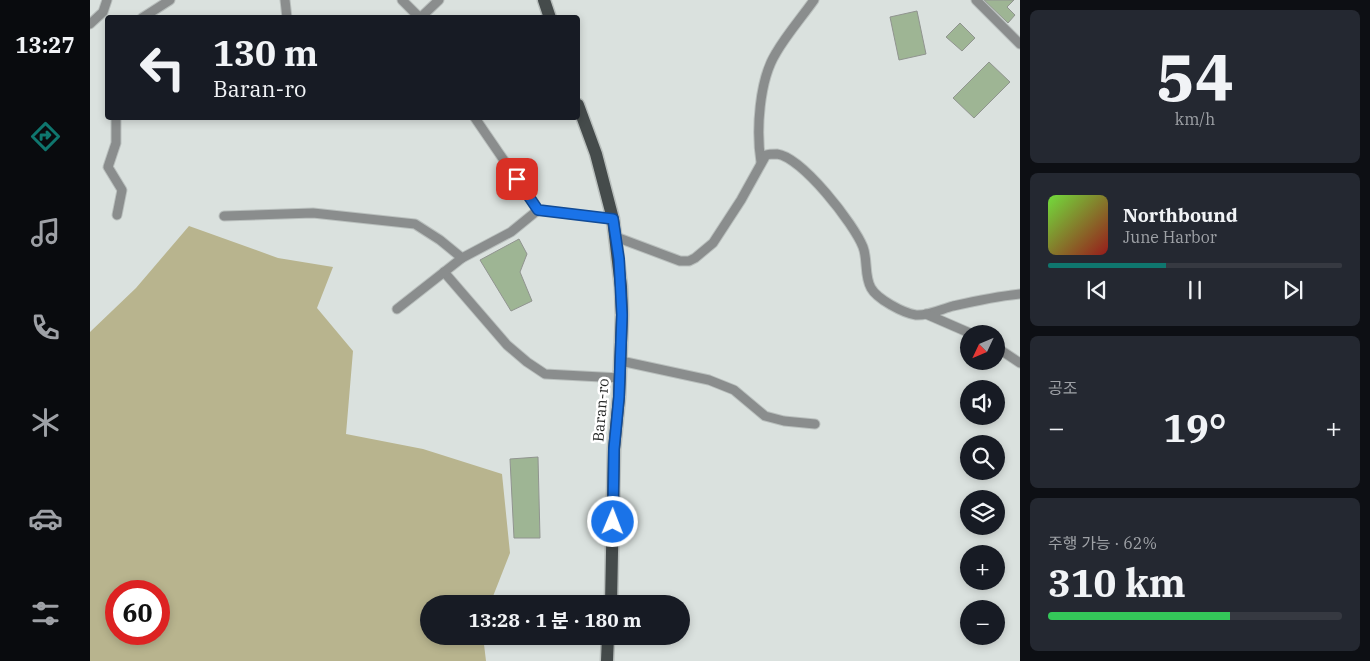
<!DOCTYPE html>
<html lang="ko">
<head>
<meta charset="utf-8">
<style>
  :root { --surface:#171b24; --page:#242831; --text:#f1f3f6; --muted:#9ea1a6; --line:#363941; --accent:#0f766e }
  body { margin:0; font-family:"IBM Plex Serif","Noto Sans KR",serif; background:var(--page); color:var(--text); height:100vh; display:flex; flex-direction:column; font-size:19px; white-space:nowrap }
  * { box-sizing:border-box; margin:0 }
  p { font-size:16px; color:var(--muted) }
  .icon { flex:none; width:28px; height:28px; fill:none; stroke:currentColor; stroke-width:2; stroke-linecap:round; stroke-linejoin:round }
  .map { position:relative; flex:1; overflow:hidden }
  .details { display:flex; flex-direction:column; gap:10px; padding:10px; background:#0d0f14; width:350px }
  .details>* { flex:none }
  .top-card { position:absolute; left:15px; top:15px; width:475px; height:105px; border-radius:5px; box-shadow:0 2px 8px #0003; background:#171b24; color:var(--text); overflow:hidden }
  .needle { width:32px; rotate:226deg }
  .tools { position:absolute; left:870px; top:325px; display:grid; gap:10px }
  .tools a { display:grid; place-items:center; width:45px; height:45px; border-radius:50%; background:var(--surface); box-shadow:0 2px 8px #0003; font-size:25px }
  .speed { position:absolute; left:15px; top:580px; display:flex; gap:10px; font-size:25px; font-weight:700; text-align:center }
  .speed>* { display:grid; place-content:center; width:65px; height:65px; border-radius:50%; background:var(--surface); box-shadow:0 2px 8px #0003; line-height:1 }
  .speed .limit { border:8px solid #d22; background:#fff; color:#111 }
  .pin { position:absolute; display:grid; place-items:center; width:42px; height:42px; color:#fff; margin:-21px; border-radius:10px; box-shadow:0 2px 8px #0006 }
  .me { position:absolute; width:55px; margin:-28px; rotate:1deg; stroke-linejoin:round; filter:drop-shadow(0 0 4px #0008) }
  .turn { display:flex; align-items:center; gap:18px; height:105px; padding:0 25px; font-size:22px }
  .turn .icon { width:65px; height:65px; stroke-width:2.5 }
  .turn b { display:block; font-size:35px; line-height:42px }
  .big { font-size:38px; font-weight:700; line-height:1.1 }
  .details .widget { flex:1; display:flex; flex-direction:column; justify-content:center; gap:8px; min-width:0; padding:0 18px; border-radius:8px; background:var(--page) }
  .details .dial { align-items:center; gap:0 }
  .dial b { font-size:65px; line-height:1 }
  .song { display:flex; align-items:center; gap:15px }
  .cover { width:60px; height:60px; border-radius:8px; background:linear-gradient(135deg,hsl(100 70% 55%),hsl(0 70% 35%)) }
  .played { height:5px; border-radius:2px; background:linear-gradient(90deg,var(--accent) 40%,var(--line) 40%) }
  .keys { display:flex; justify-content:space-around; direction:ltr }
  .heat { display:flex; justify-content:space-between; align-items:center; font-size:28px; direction:ltr }
  .charge { height:8px; border-radius:4px; background:linear-gradient(90deg,#34c759 62%,var(--line) 0) }
  .trip { position:absolute; left:330px; top:595px; width:270px; height:50px; border-radius:25px; background:var(--surface); box-shadow:0 2px 8px #0003; font-weight:700; line-height:50px; text-align:center }
  main { display:flex; flex:1; min-height:0 }
  .tab-bar { display:flex; flex-direction:column; width:90px; justify-content:space-around; align-items:center; background:#090b0e; color:var(--muted) }
  .tab-bar .icon { width:35px; height:35px }
  .tab-bar .active { color:var(--accent) }
  .tab-bar b { font-size:22px; color:var(--text) }
  .map>svg:first-child { display:block }
</style>
</head>
<body>
<main>
<nav class="tab-bar">
<b>13:27</b>
<svg class="icon active" aria-label="directions" viewBox="0 0 24 24"><path d="M12 3l9 9-9 9-9-9zM9 14v-3h6M13 9l2 2-2 2"/></svg>
<svg class="icon" aria-label="music" viewBox="0 0 24 24"><path d="M9 18V5l10-2v13"/><circle cx="6" cy="18" r="3"/><circle cx="16" cy="16" r="3"/></svg>
<svg class="icon" aria-label="phone" viewBox="0 0 24 24"><path d="M5 4h4l2 5-3 2q2 4 5 5l2-3 5 2v4C11 20 4 13 5 4z"/></svg>
<svg class="icon" aria-label="climate" viewBox="0 0 24 24"><path d="M12 3v18M4 7l16 10M4 17L20 7"/></svg>
<svg class="icon" aria-label="car" viewBox="0 0 24 24"><path d="M5 17H2v-5l4-1 3-4h7l3 4 3 1v5h-3M9 17h6M6 11h13"/><circle cx="7" cy="17" r="2"/><circle cx="17" cy="17" r="2"/></svg>
<svg class="icon" aria-label="filters" viewBox="0 0 24 24"><path d="M4 7h16M4 17h16"/><circle cx="9" cy="7" r="2"/><circle cx="15" cy="17" r="2"/></svg>
</nav>
<div class="map">
<svg width="930" height="661" viewBox="0 0 930 661">
  <rect width="100%" height="100%" fill="#dae1de"/>
  <path fill="#b8b48e" fill-rule="evenodd" d="M 99,226 L 188,258 L 243,267 L 227,308 L 263,351 L 256,434 L 333,449 L 412,474 L 420,553 L 400,604 L 339,604 L 339,636 L 393,636 L 396,661 L 0,661 L 0,332 L 46,288 ZM 26,591 L 69,591 L 69,634 L 26,634 Z"/>
  <g fill="#9eb594" stroke="#90948f">
    <path d="M 894,0 L 924,0 L 917,7 L 925,15 L 918,23 Z"/>
    <path d="M 827,11 L 836,54 L 809,60 L 800,17 Z"/>
    <path d="M 870,23 L 885,38 L 872,51 L 856,37 Z"/>
    <path d="M 899,62 L 920,82 L 884,118 L 863,98 Z"/>
    <path d="M 429,239 L 437,254 L 430,272 L 442,301 L 421,311 L 390,260 Z"/>
    <path d="M 448,457 L 450,538 L 424,538 L 420,459 Z"/>
  </g>
  <g fill="none" stroke-linecap="round" stroke-linejoin="round">
    <defs>
      <g id="lane">
        <path d="M 195,0 L 197,18"/>
        <path d="M 312,0 L 330,18"/>
        <path d="M 886,0 L 930,44"/>
        <path d="M 52,18 L 80,0"/>
        <path d="M 330,18 L 349,0"/>
        <path d="M 0,24 L 13,12 L 17,0"/>
        <path d="M 26,118 L 26,143 L 18,167 L 32,190 L 27,215"/>
        <path d="M 385,118 L 448,210 L 523,219"/>
        <path d="M 671,162 C 666,131 669,80 686,53 C 697,34 712,17 724,0"/>
        <path d="M 134,216 L 223,213 L 325,224 L 350,240 L 372,258 L 421,232 L 448,210"/>
        <path d="M 526,237 L 590,261 L 599,261 L 605,258 L 623,243 L 651,200 L 676,155 C 679,154 684,154 687,154 C 712,157 764,224 773,247 C 778,260 774,276 781,288 C 787,299 813,313 826,315 C 838,316 852,309 863,306 C 885,301 908,296 930,294"/>
        <path d="M 354,272 L 417,345 L 437,362 L 455,374 L 530,378"/>
        <path d="M 307,309 L 372,258"/>
        <path d="M 836,314 L 882,334"/>
        <path d="M 906,347 L 930,363"/>
        <path d="M 531,361 L 619,380 L 644,390 L 675,416 L 694,421 L 725,424"/>
      </g>
      <g id="primary">
        <path d="M 454,0 L 460,18"/>
        <path d="M 488,105 L 506,154 L 523,219 L 531,287 L 532,315 L 529,397 L 524,449 L 521,604"/>
        <path d="M 517,661 L 518,636"/>
      </g>
    </defs>
    <use href="#lane" stroke="#b9bfbd" stroke-width="11"/>
    <use href="#primary" stroke="#b9bfbd" stroke-width="15"/>
    <use href="#lane" stroke="#8a8d8d" stroke-width="9"/>
    <use href="#primary" stroke="#454b4b" stroke-width="12"/>
  </g>
  <g fill="none" stroke-linecap="round" stroke-linejoin="round">
    <defs>
      <path id="route" d="M 427,179 L 448,210 L 523,219 L 529,259 L 532,315 L 529,397 L 524,449 L 523,522"/>
    </defs>
    <use href="#route" stroke="#114b97" stroke-width="12"/>
    <use href="#route" stroke="#1a73e8" stroke-width="9"/>
  </g>
  <g text-anchor="middle" stroke-width="5" stroke-linejoin="round" paint-order="stroke">
    <g font-size="15" fill="#232524" stroke="#fff">
      <text transform="translate(511 410) rotate(-85)" y="5">Baran-ro</text>
    </g>
  </g>
</svg>
<div class="tools">
<a><svg class="needle" viewBox="-14 -14 28 28"><path d="M0-13l5 13h-10z" fill="#e53935"/><path d="M0 13l5-13h-10z" fill="#9ea1a6"/></svg></a>
<a><svg class="icon" aria-label="sound" viewBox="0 0 24 24"><path d="M4 9h4l5-4v14l-5-4H4zM17 9q2 3 0 6"/></svg></a>
<a><svg class="icon" aria-label="search" viewBox="0 0 24 24"><circle cx="10" cy="10" r="6"/><path d="M15 15l6 6"/></svg></a>
<a><svg class="icon" aria-label="layers" viewBox="0 0 24 24"><path d="M12 4l9 5-9 5-9-5zM3 14l9 5 9-5"/></svg></a>
<a>+</a>
<a>−</a>
</div>
<div class="speed"><div class="limit">60</div></div>
<div class="pin" style="left:427px;top:179px;background:#d93025"><svg class="icon" aria-label="arrive" viewBox="0 0 24 24"><path d="M6 21V4h12l-3 4 3 4H6"/></svg></div>
<svg class="me" style="left:523px;top:522px" viewBox="-20 -20 40 40"><circle r="17" fill="#1a73e8" stroke="#fff" stroke-width="3"/><path d="M0-11L8 9 0 5-8 9z" fill="#fff"/></svg>
<div class="trip">13:28 · 1 분 · 180 m</div>
<div class="top-card">
<div class="turn"><svg class="icon" aria-label="left" viewBox="0 0 24 24"><path d="M17 20v-9H6M10 6l-5 5 5 5"/></svg><div><b>130 m</b>Baran-ro</div></div>
</div>
</div>
<section class="details">
<div class="widget dial"><b>54</b><p>km/h</p></div>
<div class="widget">
<div class="song"><i class="cover"></i><div><b>Northbound</b><p>June Harbor</p></div></div>
<div class="played"></div>
<div class="keys"><svg class="icon" aria-label="previous" viewBox="0 0 24 24"><path d="M18 5L8 12l10 7zM5 5v14"/></svg><svg class="icon" aria-label="pause" viewBox="0 0 24 24"><path d="M8 5v14M16 5v14"/></svg><svg class="icon" aria-label="next" viewBox="0 0 24 24"><path d="M6 5l10 7-10 7zM19 5v14"/></svg></div>
</div>
<div class="widget"><p>공조</p>
<div class="heat"><a>−</a><b class="big">19°</b><a>+</a></div>
</div>
<div class="widget"><p>주행 가능 · 62%</p><b class="big">310 km</b><div class="charge"></div></div>
</section>
</main>
</body>
</html>
